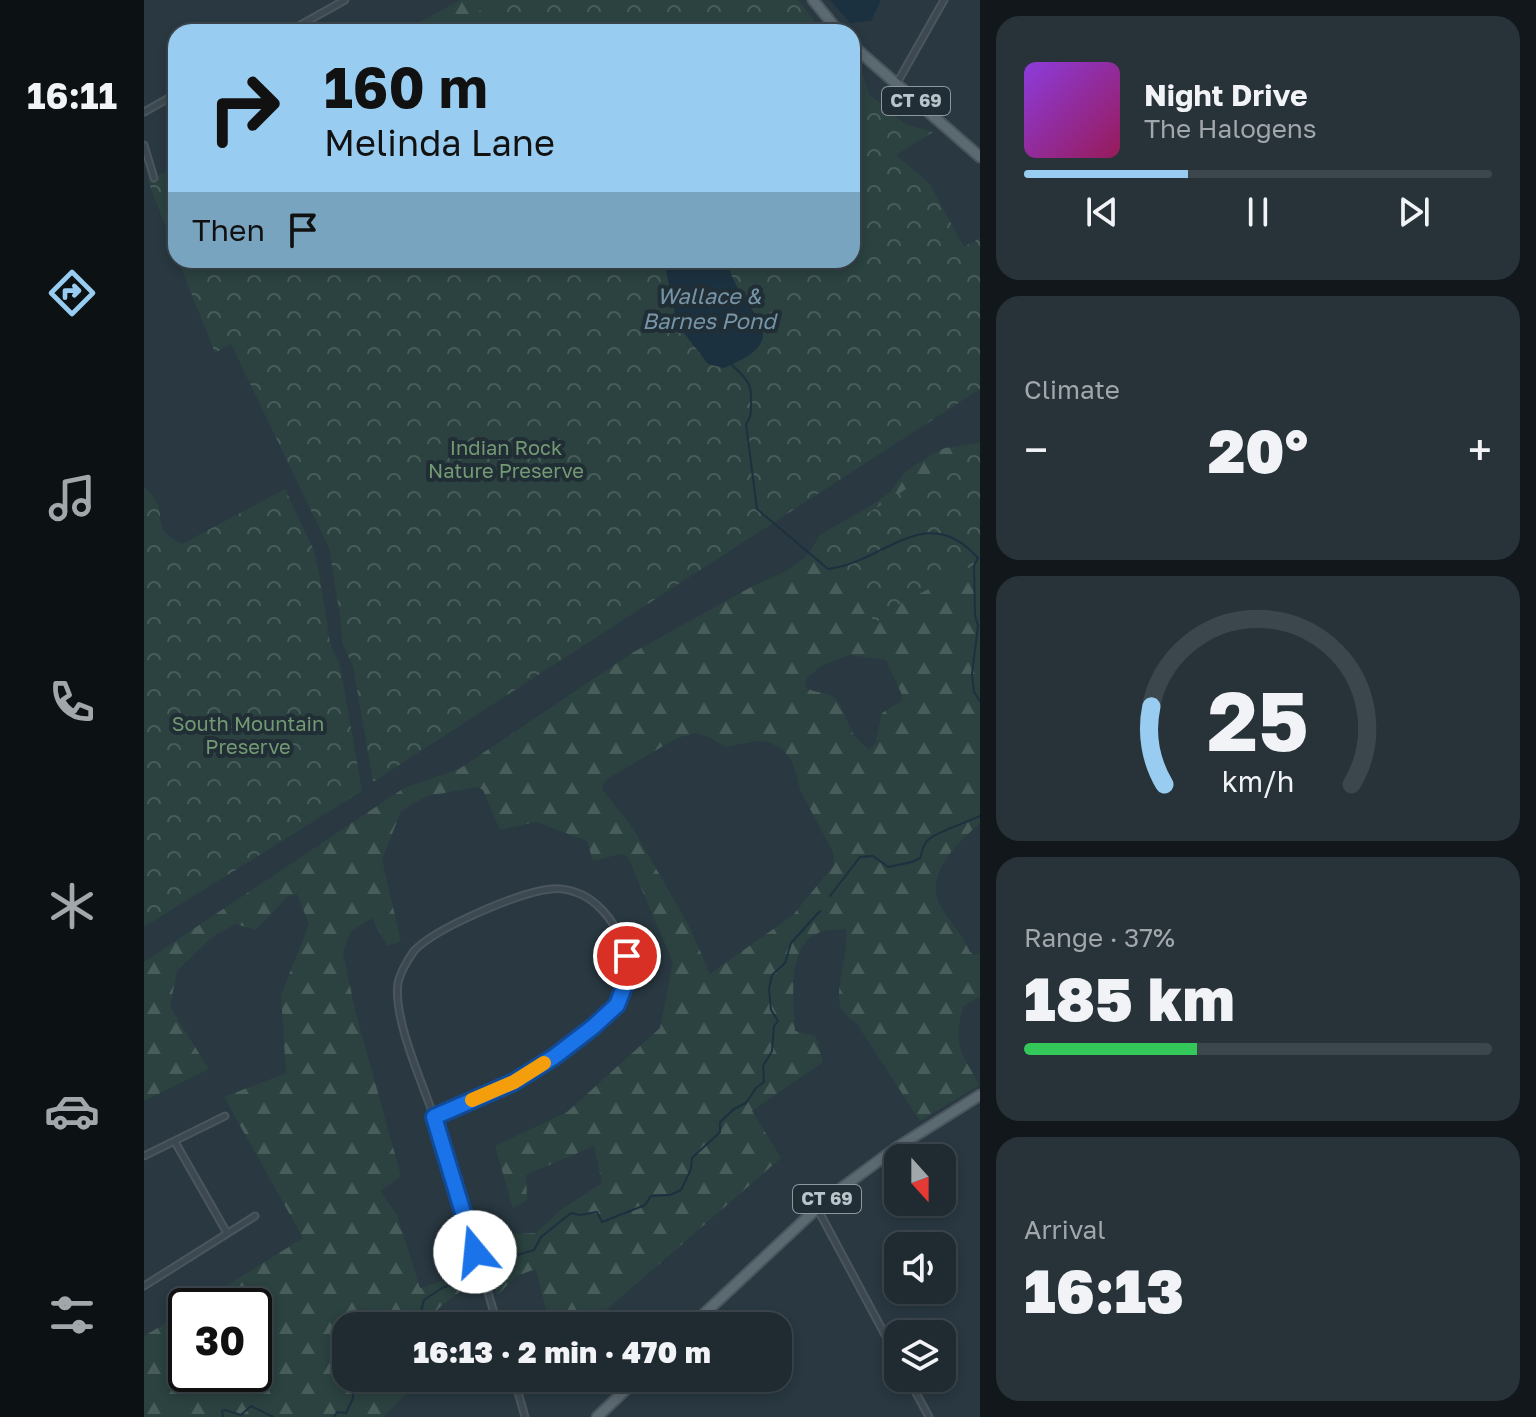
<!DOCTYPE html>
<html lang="en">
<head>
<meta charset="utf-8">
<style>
  :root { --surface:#1f2a31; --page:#273239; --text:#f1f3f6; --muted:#a1a7ab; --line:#3c464d; --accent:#98cdf1 }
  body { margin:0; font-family:"Golos Text",sans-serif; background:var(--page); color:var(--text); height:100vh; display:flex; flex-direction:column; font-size:30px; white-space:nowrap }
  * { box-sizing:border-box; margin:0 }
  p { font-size:26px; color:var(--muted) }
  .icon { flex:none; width:44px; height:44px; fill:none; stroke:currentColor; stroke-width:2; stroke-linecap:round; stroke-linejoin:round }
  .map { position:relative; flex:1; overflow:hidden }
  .details { display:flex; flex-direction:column; gap:16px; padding:16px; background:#11171b; width:556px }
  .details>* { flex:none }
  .guide { position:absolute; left:24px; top:24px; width:692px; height:244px; border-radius:24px; box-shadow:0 4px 12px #0003,0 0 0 2px var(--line); background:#98cdf1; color:#111; overflow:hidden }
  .needle { width:52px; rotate:159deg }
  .controls { position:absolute; left:740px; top:1144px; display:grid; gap:16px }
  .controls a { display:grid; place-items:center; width:72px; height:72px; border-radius:16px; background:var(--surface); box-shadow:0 4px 12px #0003,0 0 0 2px var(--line); font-size:40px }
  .speed { position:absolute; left:24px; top:1288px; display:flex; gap:16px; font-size:40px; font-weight:700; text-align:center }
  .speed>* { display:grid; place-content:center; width:104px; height:104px; border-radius:50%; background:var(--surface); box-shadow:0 4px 12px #0003,0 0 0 2px var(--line); line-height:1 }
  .speed .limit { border:4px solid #111; border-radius:12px; background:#fff; color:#111 }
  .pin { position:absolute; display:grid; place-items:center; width:68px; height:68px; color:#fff; margin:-34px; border:4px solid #fff; border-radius:50%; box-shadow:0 2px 8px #0007 }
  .me { position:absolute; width:88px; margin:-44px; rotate:343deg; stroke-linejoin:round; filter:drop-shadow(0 0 6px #0008) }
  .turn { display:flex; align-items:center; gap:28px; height:168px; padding:0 24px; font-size:36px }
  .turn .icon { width:104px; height:104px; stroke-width:2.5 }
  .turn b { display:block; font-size:56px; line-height:68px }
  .then { display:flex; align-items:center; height:76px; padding:0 24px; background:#0003; gap:16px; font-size:30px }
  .big { font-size:60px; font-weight:800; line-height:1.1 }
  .details .widget { flex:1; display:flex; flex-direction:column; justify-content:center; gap:12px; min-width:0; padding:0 28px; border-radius:24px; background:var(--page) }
  .details .dial { align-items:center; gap:0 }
  .dial svg { height:208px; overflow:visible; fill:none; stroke:var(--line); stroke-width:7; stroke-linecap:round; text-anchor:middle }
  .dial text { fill:var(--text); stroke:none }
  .song { display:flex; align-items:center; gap:24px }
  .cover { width:96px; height:96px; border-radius:12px; background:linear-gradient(135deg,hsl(270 70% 55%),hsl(330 70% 35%)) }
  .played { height:8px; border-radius:4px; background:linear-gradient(90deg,var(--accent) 35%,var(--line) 35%) }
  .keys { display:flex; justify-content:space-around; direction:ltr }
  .heat { display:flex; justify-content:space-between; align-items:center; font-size:44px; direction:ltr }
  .charge { height:12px; border-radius:6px; background:linear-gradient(90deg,#34c759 37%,var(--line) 0) }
  .trip { position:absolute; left:188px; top:1312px; width:460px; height:80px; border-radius:24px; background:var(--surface); box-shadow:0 4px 12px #0003,0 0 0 2px var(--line); font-weight:800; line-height:80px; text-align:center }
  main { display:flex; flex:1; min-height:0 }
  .tabs { display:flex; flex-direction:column; width:144px; justify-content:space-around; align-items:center; background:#0c1114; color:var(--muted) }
  .tabs .icon { width:56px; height:56px }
  .tabs .on { color:var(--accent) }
  .tabs b { font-size:36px; color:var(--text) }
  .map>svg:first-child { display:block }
</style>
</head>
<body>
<main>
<nav class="tabs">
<b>16:11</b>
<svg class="icon on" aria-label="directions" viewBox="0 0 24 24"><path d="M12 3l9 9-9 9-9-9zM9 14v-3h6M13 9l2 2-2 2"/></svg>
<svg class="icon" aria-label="music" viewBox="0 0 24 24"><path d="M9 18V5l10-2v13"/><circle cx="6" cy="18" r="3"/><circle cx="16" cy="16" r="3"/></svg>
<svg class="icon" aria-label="phone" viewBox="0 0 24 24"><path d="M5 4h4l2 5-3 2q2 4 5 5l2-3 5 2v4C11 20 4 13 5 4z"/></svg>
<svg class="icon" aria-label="climate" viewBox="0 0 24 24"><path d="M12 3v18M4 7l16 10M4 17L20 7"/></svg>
<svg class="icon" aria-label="car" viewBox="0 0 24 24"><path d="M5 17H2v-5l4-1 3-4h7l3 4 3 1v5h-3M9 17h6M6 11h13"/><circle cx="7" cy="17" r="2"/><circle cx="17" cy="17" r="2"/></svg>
<svg class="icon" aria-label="filters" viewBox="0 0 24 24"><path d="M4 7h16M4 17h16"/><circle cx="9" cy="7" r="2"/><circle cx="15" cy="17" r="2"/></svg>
</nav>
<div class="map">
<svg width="836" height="1417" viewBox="0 0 836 1417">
  <defs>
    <pattern id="forest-firs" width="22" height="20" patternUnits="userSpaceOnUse" patternTransform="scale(2)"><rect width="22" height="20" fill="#2b4240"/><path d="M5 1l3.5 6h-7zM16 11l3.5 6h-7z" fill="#485c5a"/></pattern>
    <pattern id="park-crowns" width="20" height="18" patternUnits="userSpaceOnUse" patternTransform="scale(2)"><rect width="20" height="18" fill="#2b4240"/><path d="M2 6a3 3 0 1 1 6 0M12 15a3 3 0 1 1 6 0" fill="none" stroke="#485c5a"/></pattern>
  </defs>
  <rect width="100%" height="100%" fill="#293841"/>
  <g fill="url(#forest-firs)" fill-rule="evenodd">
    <path d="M 316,0 L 437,0 L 433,32 L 258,32 Z"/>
    <path d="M 836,443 L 836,823 C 816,841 781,872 795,903 C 804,920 818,934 826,952 L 830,955 L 836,954 L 836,996 L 819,1007 C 809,1047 816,1051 836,1085 L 776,1121 L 713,1024 C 706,1018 698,1013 696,1005 C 691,988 705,951 702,929 C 694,930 684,929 677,932 C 641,943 650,1003 651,1031 L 672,1036 L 679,1062 L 608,1111 L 637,1158 L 444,1326 L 421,1326 L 403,1314 L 392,1269 L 372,1276 L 353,1296 L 338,1240 L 352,1235 L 392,1233 L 418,1209 L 458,1183 L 450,1146 L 382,1175 L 383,1200 L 369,1209 L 351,1146 L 423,1112 L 516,1028 L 529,963 L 484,857 L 477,854 L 449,861 L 443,841 L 392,822 L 356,830 L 339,790 L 334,787 L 283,796 L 257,811 L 238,860 L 257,941 L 243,946 L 228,918 L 207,931 L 199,952 L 211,1010 L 257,1176 L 236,1191 L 253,1215 L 276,1288 L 330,1271 L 333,1282 C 315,1293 291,1305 283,1326 L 202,1326 L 202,1378 L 278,1378 L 239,1417 L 0,1417 L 0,1336 L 42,1311 L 42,1374 L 110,1374 L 110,1306 L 50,1306 L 159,1238 L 80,1097 L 142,1073 L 137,995 L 165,924 L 153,894 L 144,896 L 112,930 L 92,924 L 68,937 L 33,971 L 26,1007 L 65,1069 L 0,1101 L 0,962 L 260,788 L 315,769 L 488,653 L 607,587 L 642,571 L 661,558 L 677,534 L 733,502 L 746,492 L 761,472 L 788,454 L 801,448 ZM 706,655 L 742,660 L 758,695 L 757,701 L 738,713 L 731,744 L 725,749 C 699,730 707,718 692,699 C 685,691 670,694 661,687 L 663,678 L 677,666 ZM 552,733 L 567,738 L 581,747 L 612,741 L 625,742 L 639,750 L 648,761 L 657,792 L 689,852 L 690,865 L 649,915 L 566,974 L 546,928 L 489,828 L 458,789 L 459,784 L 465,778 L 533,738 Z"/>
  </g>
  <g fill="url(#park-crowns)">
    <path d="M 357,0 L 654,0 L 679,32 L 294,32 Z"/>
    <path d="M 708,63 L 719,74 L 725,94 L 761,124 L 789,132 L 752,155 L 786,184 L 820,247 L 836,238 L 836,389 L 229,782 L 209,666 L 198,643 L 197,623 L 185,548 L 87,344 L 71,353 L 34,260 L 708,260 Z"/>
    <path d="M 32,166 L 32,254 L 4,181 Z"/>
    <path d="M 836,442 L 836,562 L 741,612 L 732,624 L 677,543 Z"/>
    <path d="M 0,487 C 31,514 0,525 38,544 L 141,489 L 169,548 L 175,572 L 186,643 L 196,665 L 218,791 L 0,927 Z"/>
  </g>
  <g fill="#1c313f">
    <path d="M 686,0 L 737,0 L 727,21 L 706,23 Z"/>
    <path d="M 520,260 L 583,260 C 592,312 661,335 580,368 L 564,364 L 533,324 Z"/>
  </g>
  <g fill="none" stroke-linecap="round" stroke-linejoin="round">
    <g stroke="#1c313f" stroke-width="2">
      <path d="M 588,365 C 604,381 608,382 607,405 C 607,414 607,417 602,424 L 613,509 L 684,569 C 740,563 782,499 834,558 L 830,566 L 831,615 L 834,626 L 828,674 L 830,692 L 836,701"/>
      <path d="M 686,896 L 716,857 L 729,856 L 744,867 L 768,862 L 776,858 C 778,852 779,844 784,840 C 796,830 822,823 836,816"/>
      <path d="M 344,1272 L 356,1270 L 373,1255 L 390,1250 L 397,1237 L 427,1213 L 436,1215 L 453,1212 L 458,1222 L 501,1205 L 507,1196 L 526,1195 L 537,1190 L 547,1169 L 548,1158 L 576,1132 L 576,1122 L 590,1109 L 602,1103 L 612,1088 L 620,1082 L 619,1066 L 628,1051 L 630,1026 L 634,1021 L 627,1010 L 625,989 L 628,975 L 641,963 L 647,943 L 676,911"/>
      <path d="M 273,1326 L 280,1300 L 298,1288 L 332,1275"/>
      <path d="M 79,1417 L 78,1411 L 81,1410 L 97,1415 L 107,1406 L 129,1417"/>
      <path d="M 190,1417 L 193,1412 L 202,1413 L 209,1398 L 209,1378"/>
    </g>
    <defs>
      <g id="street">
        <path d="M 144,32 L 201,0"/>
        <path d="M 753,83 L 800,0"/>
        <path d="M 0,112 L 32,94"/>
        <path d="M 0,145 L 10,178"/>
        <path d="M 290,1117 C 345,1093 390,1073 438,1036 C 450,1027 467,1015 474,1003 C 485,983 484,960 476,939 C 470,920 451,898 431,892 C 425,890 414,888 407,889 C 376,892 291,928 270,951 C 264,959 256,973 254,983 C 249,1019 278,1082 290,1117 C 313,1186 333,1256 354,1326"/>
        <path d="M 31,1142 L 83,1233"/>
        <path d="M 0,1156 L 81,1116"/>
        <path d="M 673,1208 L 754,1359"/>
        <path d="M 0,1286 L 111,1216"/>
        <path d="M 370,1378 L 381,1417"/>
        <path d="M 764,1378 L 785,1417"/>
      </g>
      <g id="primary">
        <path d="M 669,0 L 695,32"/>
        <path d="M 708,45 L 836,157"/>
        <path d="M 547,1326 L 684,1198 L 752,1148 L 836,1095"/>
        <path d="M 453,1417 L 494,1378"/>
      </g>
    </defs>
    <use href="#street" stroke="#4a555d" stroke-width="9"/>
    <use href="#primary" stroke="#4a555d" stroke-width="13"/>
    <use href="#street" stroke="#3d4951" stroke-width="5"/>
    <use href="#primary" stroke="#5b6971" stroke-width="9"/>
  </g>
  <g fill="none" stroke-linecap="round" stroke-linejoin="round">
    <defs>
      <path id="route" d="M 331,1252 L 290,1117 L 370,1082 L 410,1057 L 449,1027 L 473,1005 L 482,982 L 483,956"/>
    </defs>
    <use href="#route" stroke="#114b97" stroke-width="20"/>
    <use href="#route" stroke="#1a73e8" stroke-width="14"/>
    <path stroke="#f59e0b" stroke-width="14" d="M 328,1100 L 370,1082 L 400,1063"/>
  </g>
  <g text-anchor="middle" stroke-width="8" stroke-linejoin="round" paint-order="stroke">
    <g fill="#212e36" stroke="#8c979e" stroke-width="2">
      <rect x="738" y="87" width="68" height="28" rx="6"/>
      <rect x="649" y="1185" width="68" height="28" rx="6"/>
    </g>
    <g font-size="18" font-weight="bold" fill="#bac4cb">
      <text x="772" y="107">CT 69</text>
      <text x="683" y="1205">CT 69</text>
    </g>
    <g font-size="20" fill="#739a73" stroke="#212e36">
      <text x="362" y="455">Indian Rock<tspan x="362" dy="23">Nature Preserve</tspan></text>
      <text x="104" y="731">South Mountain<tspan x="104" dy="23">Preserve</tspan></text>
    </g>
    <g font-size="22" font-style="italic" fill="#7695a7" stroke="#212e36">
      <text x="565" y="304">Wallace &amp;<tspan x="565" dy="25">Barnes Pond</tspan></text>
    </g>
  </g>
</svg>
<div class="controls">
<a><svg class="needle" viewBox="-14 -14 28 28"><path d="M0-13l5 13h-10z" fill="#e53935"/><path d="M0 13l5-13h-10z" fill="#a1a7ab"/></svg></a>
<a><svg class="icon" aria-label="sound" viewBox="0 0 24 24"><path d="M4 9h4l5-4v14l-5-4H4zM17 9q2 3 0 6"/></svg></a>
<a><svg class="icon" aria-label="layers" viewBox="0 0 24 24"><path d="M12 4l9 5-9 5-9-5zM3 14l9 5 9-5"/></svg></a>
</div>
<div class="speed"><div class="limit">30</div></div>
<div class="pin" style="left:483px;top:956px;background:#d93025"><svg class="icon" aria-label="arrive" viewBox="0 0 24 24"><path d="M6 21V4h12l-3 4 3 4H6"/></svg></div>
<svg class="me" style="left:331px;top:1252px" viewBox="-20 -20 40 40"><circle r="19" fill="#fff"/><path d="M0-13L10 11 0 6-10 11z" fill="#1a73e8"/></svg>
<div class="trip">16:13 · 2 min · 470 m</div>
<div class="guide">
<div class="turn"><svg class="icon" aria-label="right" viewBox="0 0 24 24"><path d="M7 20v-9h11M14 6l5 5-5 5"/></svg><div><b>160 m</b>Melinda Lane</div></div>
<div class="then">Then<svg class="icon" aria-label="arrive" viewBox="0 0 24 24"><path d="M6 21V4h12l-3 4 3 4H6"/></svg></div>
</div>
</div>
<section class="details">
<div class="widget">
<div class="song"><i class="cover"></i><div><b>Night Drive</b><p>The Halogens</p></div></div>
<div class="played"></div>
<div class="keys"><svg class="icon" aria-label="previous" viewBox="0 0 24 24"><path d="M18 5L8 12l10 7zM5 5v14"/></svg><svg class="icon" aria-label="pause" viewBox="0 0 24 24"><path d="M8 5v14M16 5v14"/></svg><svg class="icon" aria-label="next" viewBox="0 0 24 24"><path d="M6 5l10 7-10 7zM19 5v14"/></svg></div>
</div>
<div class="widget"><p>Climate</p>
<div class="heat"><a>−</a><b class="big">20°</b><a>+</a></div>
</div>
<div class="widget dial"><svg viewBox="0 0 100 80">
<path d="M14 69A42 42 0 1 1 86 69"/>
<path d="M14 69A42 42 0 0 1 9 39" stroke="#98cdf1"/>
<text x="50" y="56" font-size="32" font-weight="700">25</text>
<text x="50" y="72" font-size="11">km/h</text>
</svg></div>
<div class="widget"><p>Range · 37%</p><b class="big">185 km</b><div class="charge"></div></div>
<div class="widget"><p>Arrival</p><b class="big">16:13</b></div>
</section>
</main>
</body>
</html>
